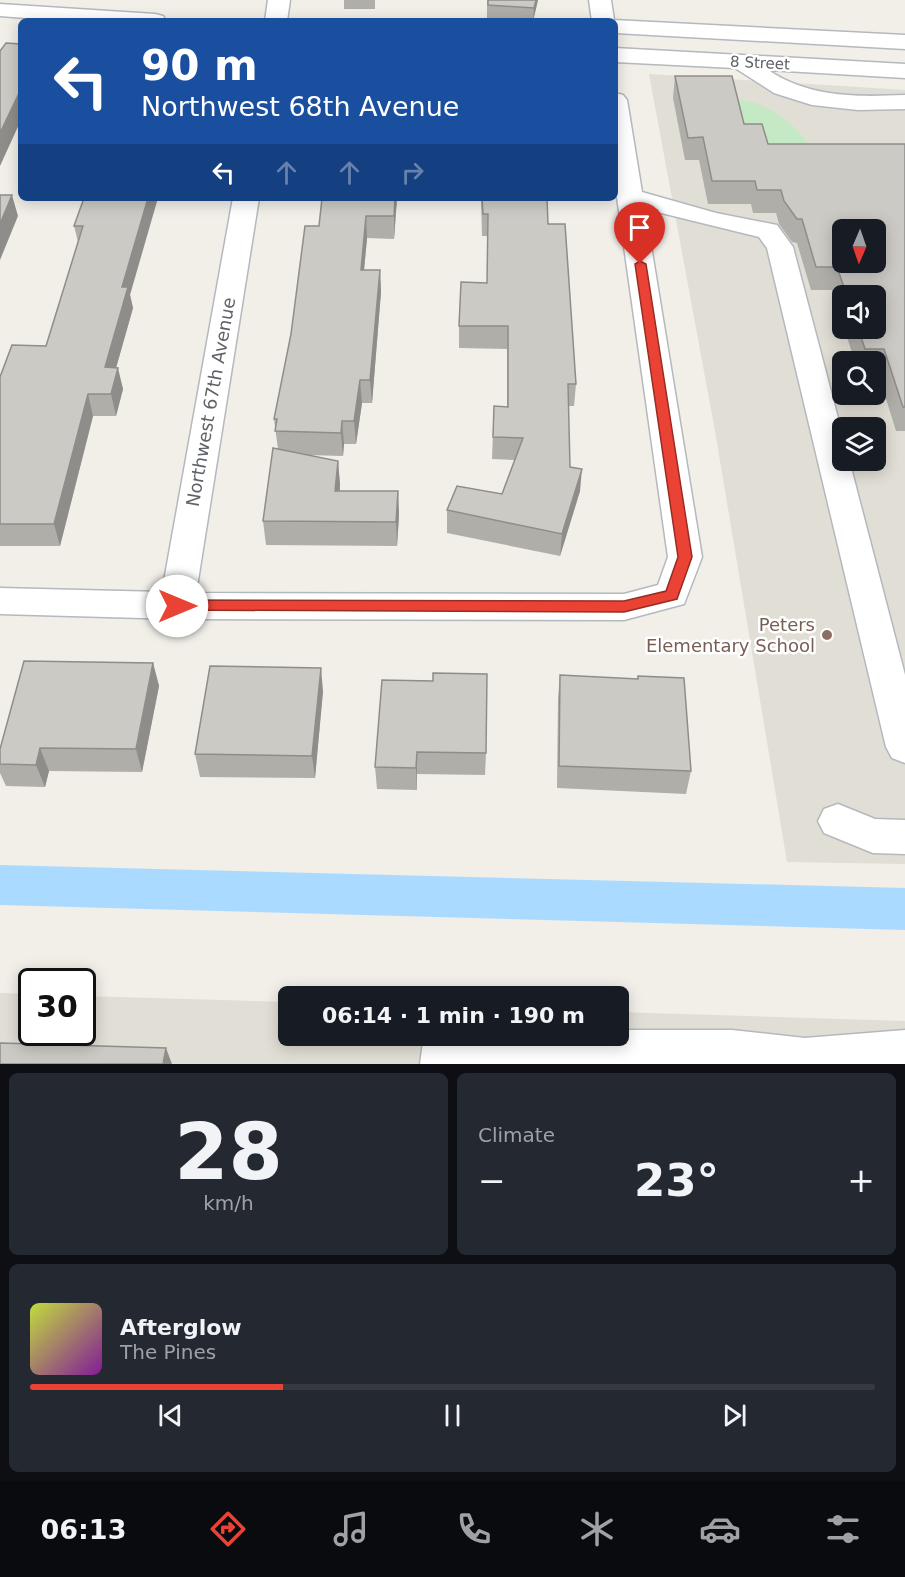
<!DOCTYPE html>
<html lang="en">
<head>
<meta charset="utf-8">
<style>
  :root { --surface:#171b24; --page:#242831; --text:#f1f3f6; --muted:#9ea1a6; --line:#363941; --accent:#ea4335 }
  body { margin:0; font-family:"DejaVu Sans",sans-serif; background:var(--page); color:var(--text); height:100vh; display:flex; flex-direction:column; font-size:22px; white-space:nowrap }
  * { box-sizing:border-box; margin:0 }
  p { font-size:20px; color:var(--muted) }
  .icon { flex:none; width:33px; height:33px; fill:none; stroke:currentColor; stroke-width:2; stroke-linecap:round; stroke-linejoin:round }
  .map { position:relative; height:1064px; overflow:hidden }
  .sheet { display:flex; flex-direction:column; gap:9px; padding:9px; background:#0d0f14; flex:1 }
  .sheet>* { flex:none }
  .top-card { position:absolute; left:18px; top:18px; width:600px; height:183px; border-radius:9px; box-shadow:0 3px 15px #0003; background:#1a4fa0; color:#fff; overflow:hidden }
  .needle { width:39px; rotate:182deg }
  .tools { position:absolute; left:832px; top:219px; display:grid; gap:12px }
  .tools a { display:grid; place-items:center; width:54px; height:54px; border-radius:9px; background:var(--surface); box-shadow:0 3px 15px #0003; font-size:30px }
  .speed { position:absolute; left:18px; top:968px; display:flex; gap:12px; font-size:30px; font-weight:700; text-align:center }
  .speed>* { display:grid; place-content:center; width:78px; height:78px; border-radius:50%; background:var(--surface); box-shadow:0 3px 15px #0003; line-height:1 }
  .speed .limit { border:3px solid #111; border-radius:9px; background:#fff; color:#111 }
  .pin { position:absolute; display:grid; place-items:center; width:51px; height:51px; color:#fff; margin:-62px -26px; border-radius:50% 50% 50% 0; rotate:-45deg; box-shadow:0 0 6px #0007 }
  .pin .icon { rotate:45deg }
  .me { position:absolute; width:66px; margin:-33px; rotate:90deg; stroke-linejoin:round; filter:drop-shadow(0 0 4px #0008) }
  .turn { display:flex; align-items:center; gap:21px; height:126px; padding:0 24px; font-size:27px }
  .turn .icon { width:78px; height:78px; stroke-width:2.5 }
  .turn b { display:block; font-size:42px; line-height:51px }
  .lanes { display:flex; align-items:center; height:57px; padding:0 24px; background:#0003; justify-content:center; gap:30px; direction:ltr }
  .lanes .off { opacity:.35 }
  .big { font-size:45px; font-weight:700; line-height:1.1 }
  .sheet .card { flex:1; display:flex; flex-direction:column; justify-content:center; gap:9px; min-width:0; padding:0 21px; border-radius:9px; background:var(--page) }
  .sheet .dial { align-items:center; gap:0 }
  .dial b { font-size:78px; line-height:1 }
  .song { display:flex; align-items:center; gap:18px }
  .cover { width:72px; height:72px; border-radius:9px; background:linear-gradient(135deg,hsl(70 70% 55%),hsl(290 70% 35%)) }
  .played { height:6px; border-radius:3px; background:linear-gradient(90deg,var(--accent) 30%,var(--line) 30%) }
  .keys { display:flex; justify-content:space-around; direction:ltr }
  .heat { display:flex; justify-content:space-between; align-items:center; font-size:33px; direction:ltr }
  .sheet .tiles { flex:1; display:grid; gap:9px; grid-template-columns:1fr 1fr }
  .card:last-child { grid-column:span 2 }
  .trip { position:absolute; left:278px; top:986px; width:351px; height:60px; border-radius:9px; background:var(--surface); box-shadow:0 3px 15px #0003; font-weight:700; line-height:60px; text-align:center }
  .tabs { display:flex; height:96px; justify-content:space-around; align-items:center; background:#090b0e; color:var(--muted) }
  .tabs .icon { width:42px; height:42px }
  .tabs .selected { color:var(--accent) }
  .tabs b { font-size:27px; color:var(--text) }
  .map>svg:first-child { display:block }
</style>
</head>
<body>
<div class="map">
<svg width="905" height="1064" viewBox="0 0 905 1064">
  <rect width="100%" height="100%" fill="#f1efe8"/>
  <g fill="#e1ded6" fill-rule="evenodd">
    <path d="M 649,74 L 905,90 L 905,864 L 787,862 L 715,431 ZM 843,230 L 876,230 L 876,262 L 843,262 ZM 843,296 L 876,296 L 876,328 L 843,328 ZM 843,362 L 876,362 L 876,394 L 843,394 ZM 843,428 L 876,428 L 876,460 L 843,460 Z"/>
    <path d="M 0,993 L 31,994 L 32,1032 L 82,1032 L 83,996 L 288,1002 L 288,1035 L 618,1035 L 618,1012 L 905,1021 L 905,1064 L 0,1064 Z"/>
  </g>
  <path fill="#c5e8c5" d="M 728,98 C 762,100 790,117 809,145 L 740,147 Z"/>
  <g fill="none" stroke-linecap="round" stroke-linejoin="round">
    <path fill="#aadaff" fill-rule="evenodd" d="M 0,865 L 905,888 L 905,930 L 0,905 Z"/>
    <defs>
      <g id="minor">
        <path d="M 268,0 L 290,0 L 287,21 L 265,21 Z"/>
        <path d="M 589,0 L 611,0 L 614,20 L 905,35 L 905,49 L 615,33 L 615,21 L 592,21 Z"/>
        <path d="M 0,4 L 155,14 L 163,16 L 166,21 L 63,21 L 0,16 Z"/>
        <path d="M 615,48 L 905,64 L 905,78 L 768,70 C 810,98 857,97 905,95 L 905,109 L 858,110 L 812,105 L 774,93 L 735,68 L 615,62 Z"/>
        <path d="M 615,93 L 623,95 L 627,100 L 642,192 L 716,213 L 777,225 L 793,247 L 843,437 L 843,460 L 849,460 L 905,675 L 905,763 L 892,758 L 886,747 L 767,248 L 759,237 L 645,209 L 702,557 L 684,604 L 624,620 L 177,619 L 0,614 L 0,588 L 162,592 L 233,198 L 259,198 L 196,593 L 624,594 L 658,585 L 668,557 L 615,183 Z"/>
        <path d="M 838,804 L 875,819 L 905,820 L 905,854 L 873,853 L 824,833 L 818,821 L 824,809 Z"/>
        <path d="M 618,1030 L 732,1030 L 805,1038 L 905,1030 L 905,1064 L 420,1064 L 424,1035 L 618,1035 Z"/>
      </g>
    </defs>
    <use href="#minor" stroke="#b5b8bc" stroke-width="3"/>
    <use href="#minor" fill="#fff" fill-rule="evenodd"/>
  </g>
  <g fill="#afaea9">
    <rect x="344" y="0" width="31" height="9"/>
    <path d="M 487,0 L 538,0 L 533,21 L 512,21 L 487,19 Z"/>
    <path d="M 675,76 L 744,124 L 768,144 L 905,144 L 905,431 L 896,431 L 878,373 L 876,373 L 876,362 L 855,362 L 844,328 L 876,328 L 876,296 L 843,296 L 843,326 L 832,290 L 811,290 L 797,243 L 792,242 L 779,224 L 776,213 L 753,213 L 751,204 L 708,204 L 699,160 L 685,160 L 673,98 Z"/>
    <path d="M 84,198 L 130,295 L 133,308 L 116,368 L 123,389 L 116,416 L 93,416 L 60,546 L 0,546 L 0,377 L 46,346 L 78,242 L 74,226 Z"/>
    <path d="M 322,198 L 397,198 L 394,239 L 367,238 L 364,270 L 380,270 L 381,292 L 372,403 L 362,403 L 356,444 L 344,444 L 343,456 L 307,455 L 338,461 L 340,485 L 340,491 L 398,491 L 399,515 L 397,546 L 266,545 L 263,521 L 278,449 L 274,419 L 319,226 Z"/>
    <path d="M 481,198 L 547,198 L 548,224 L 576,384 L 574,406 L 568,406 L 570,467 L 580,491 L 560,556 L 447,533 L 447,510 L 502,494 L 515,460 L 492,459 L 494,406 L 507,407 L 507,349 L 459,348 L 459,326 L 487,283 L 488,236 L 482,236 Z"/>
    <path d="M 153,663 L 159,686 L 142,772 L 49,771 L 45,787 L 6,786 L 0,773 L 0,749 Z"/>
    <path d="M 560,675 L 691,771 L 686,794 L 557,788 L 558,698 Z"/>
    <path d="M 433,681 L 486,753 L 485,775 L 417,774 L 417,790 L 377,789 L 375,767 Z"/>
    <path d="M 323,691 L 315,778 L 200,777 L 195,754 Z"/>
  </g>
  <g fill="#8f8d8a">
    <path d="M 536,0 L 538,0 L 533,21 L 534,8 Z"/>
    <path d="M 21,89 L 21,120 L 0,166 L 0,133 Z"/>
    <path d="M 12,195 L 18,216 L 0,260 L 0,224 Z"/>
    <path d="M 148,198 L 158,198 L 130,295 L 133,308 L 110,389 L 105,367 L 122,287 Z"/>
    <path d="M 395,198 L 397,198 L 394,239 L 394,216 Z"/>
    <path d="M 366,216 L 367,238 L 362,292 L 361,270 Z"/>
    <path d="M 380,270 L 381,292 L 372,403 L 370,380 Z"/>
    <path d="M 118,368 L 123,389 L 116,416 L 111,394 Z"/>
    <path d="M 360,380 L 362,403 L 356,444 L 354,421 Z"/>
    <path d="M 88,394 L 93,416 L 60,546 L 54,524 Z"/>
    <path d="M 342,421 L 344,444 L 343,456 L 341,433 Z"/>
    <path d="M 338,461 L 340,485 L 338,514 L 335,491 Z"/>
    <path d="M 582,469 L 580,491 L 560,556 L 562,534 Z"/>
    <path d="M 398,491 L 399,515 L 397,546 L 396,522 Z"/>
    <path d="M 153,663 L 159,686 L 142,772 L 136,749 Z"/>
    <path d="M 321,668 L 323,691 L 315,778 L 312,756 Z"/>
    <path d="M 40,748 L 49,771 L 45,787 L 36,765 Z"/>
    <path d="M 417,752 L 417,790 L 416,768 Z"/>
    <path d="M 166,1048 L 172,1064 L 163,1064 Z"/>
  </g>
  <g fill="#cccac5" stroke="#8f8d8a" stroke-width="1.5" fill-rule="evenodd">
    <path d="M 488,0 L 536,0 L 534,8 L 488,5 Z"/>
    <path d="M 6,43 L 21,44 L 21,89 L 0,133 L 0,51 Z"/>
    <path d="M 675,76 L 732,76 L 744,124 L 762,124 L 768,144 L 905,144 L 905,407 L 903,407 L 884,349 L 865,349 L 858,328 L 876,328 L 876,296 L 847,296 L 837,267 L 816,267 L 802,219 L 797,219 L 784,201 L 781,190 L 757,190 L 755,181 L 712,181 L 703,137 L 688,138 ZM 843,230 L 876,230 L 876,262 L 843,262 Z"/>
    <path d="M 0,195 L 12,195 L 0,224 Z"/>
    <path d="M 84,198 L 148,198 L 122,287 L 128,287 L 105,367 L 118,368 L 111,394 L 88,394 L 54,524 L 0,524 L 0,377 L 12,345 L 46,346 L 83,226 L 74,226 Z"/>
    <path d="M 322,198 L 395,198 L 394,216 L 366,216 L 361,270 L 380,270 L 370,380 L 360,380 L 354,421 L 342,421 L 341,433 L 275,431 L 277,419 L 274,419 L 291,334 L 305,226 L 319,226 Z"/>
    <path d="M 482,198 L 547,198 L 548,224 L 565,224 L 576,384 L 568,384 L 570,467 L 582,469 L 562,534 L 447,510 L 457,486 L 502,494 L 523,438 L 493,437 L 494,406 L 508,407 L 508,326 L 459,326 L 461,282 L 487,283 L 488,214 L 483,214 Z"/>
    <path d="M 273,448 L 338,461 L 335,491 L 398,491 L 396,522 L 263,521 Z"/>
    <path d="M 24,661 L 153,663 L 136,749 L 40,748 L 36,765 L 0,764 L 0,749 Z"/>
    <path d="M 210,666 L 321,668 L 312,756 L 195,754 Z"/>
    <path d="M 433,673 L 487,674 L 486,753 L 417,752 L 416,768 L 375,767 L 382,680 L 433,681 Z"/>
    <path d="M 560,675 L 638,679 L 638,676 L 684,678 L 691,771 L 559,766 Z"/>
    <path d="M 0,1043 L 166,1048 L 163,1064 L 0,1064 Z"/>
  </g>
  <path fill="#ea4335" stroke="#982c22" stroke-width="1.5" d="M 640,261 L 646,264 L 692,557 L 677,599 L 624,612 L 171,610 L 171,602 L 177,600 L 624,601 L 666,591 L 678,557 L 635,264 Z"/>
  <circle fill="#8d6e63" stroke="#fff" stroke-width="2" cx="827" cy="635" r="6"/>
  <g text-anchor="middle" stroke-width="5" stroke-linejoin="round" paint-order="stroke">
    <g font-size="15" fill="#5f6368" stroke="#fff">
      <text transform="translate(760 63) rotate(3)" y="5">8 Street</text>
    </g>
    <g font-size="18" fill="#5f6368" stroke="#fff">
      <text transform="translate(211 402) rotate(-80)" y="6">Northwest 67th Avenue</text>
    </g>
    <g font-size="18" fill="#785e54" stroke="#fff" text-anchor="end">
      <text x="815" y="631">Peters<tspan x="815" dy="21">Elementary School</tspan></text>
    </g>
  </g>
</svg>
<div class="tools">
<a><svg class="needle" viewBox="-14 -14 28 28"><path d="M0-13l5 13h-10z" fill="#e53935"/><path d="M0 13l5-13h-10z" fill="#9ea1a6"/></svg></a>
<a><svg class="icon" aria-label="sound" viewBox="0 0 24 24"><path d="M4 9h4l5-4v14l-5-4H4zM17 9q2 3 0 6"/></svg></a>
<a><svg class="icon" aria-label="search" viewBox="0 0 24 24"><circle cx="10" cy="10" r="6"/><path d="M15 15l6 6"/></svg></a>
<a><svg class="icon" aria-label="layers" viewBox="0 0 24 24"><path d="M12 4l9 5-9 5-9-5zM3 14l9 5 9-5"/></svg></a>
</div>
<div class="speed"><div class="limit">30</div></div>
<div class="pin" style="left:640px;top:264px;background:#d93025"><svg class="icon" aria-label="arrive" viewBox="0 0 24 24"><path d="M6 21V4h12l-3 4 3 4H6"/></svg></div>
<svg class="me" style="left:177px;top:606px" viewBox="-20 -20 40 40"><circle r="19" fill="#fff"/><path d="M0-13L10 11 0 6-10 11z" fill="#ea4335"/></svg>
<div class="trip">06:14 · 1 min · 190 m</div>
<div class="top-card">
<div class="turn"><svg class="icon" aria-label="left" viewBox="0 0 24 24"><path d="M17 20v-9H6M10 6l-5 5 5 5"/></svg><div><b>90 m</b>Northwest 68th Avenue</div></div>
<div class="lanes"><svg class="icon" aria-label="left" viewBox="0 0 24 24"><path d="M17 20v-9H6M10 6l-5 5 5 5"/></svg><svg class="icon off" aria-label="ahead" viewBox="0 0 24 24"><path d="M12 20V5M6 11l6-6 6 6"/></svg><svg class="icon off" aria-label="ahead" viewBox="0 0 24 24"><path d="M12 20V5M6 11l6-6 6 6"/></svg><svg class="icon off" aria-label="right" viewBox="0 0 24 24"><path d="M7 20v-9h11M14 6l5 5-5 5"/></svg></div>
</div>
</div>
<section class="sheet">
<div class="tiles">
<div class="card dial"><b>28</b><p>km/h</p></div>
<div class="card"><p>Climate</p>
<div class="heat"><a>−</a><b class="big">23°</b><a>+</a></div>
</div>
<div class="card">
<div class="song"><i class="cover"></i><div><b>Afterglow</b><p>The Pines</p></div></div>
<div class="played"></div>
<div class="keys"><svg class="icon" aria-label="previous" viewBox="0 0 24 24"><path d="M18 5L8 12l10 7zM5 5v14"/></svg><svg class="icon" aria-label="pause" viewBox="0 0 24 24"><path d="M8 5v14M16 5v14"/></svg><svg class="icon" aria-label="next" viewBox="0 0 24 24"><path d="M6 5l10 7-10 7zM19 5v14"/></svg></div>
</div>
</div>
</section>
<nav class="tabs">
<b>06:13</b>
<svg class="icon selected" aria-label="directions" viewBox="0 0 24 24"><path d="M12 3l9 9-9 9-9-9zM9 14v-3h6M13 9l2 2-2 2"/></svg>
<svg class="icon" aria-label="music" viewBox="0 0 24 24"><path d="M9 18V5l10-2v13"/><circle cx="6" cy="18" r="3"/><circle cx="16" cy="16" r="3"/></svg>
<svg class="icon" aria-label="phone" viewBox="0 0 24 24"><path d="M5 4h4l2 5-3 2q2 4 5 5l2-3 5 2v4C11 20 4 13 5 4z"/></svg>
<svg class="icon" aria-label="climate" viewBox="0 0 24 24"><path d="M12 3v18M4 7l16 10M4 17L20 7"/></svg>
<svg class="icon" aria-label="car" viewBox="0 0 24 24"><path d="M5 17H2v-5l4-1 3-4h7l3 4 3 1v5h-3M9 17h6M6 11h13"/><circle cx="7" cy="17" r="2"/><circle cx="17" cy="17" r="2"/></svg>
<svg class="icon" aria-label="filters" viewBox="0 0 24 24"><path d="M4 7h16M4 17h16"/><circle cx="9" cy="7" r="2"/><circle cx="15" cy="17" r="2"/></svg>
</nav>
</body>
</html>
